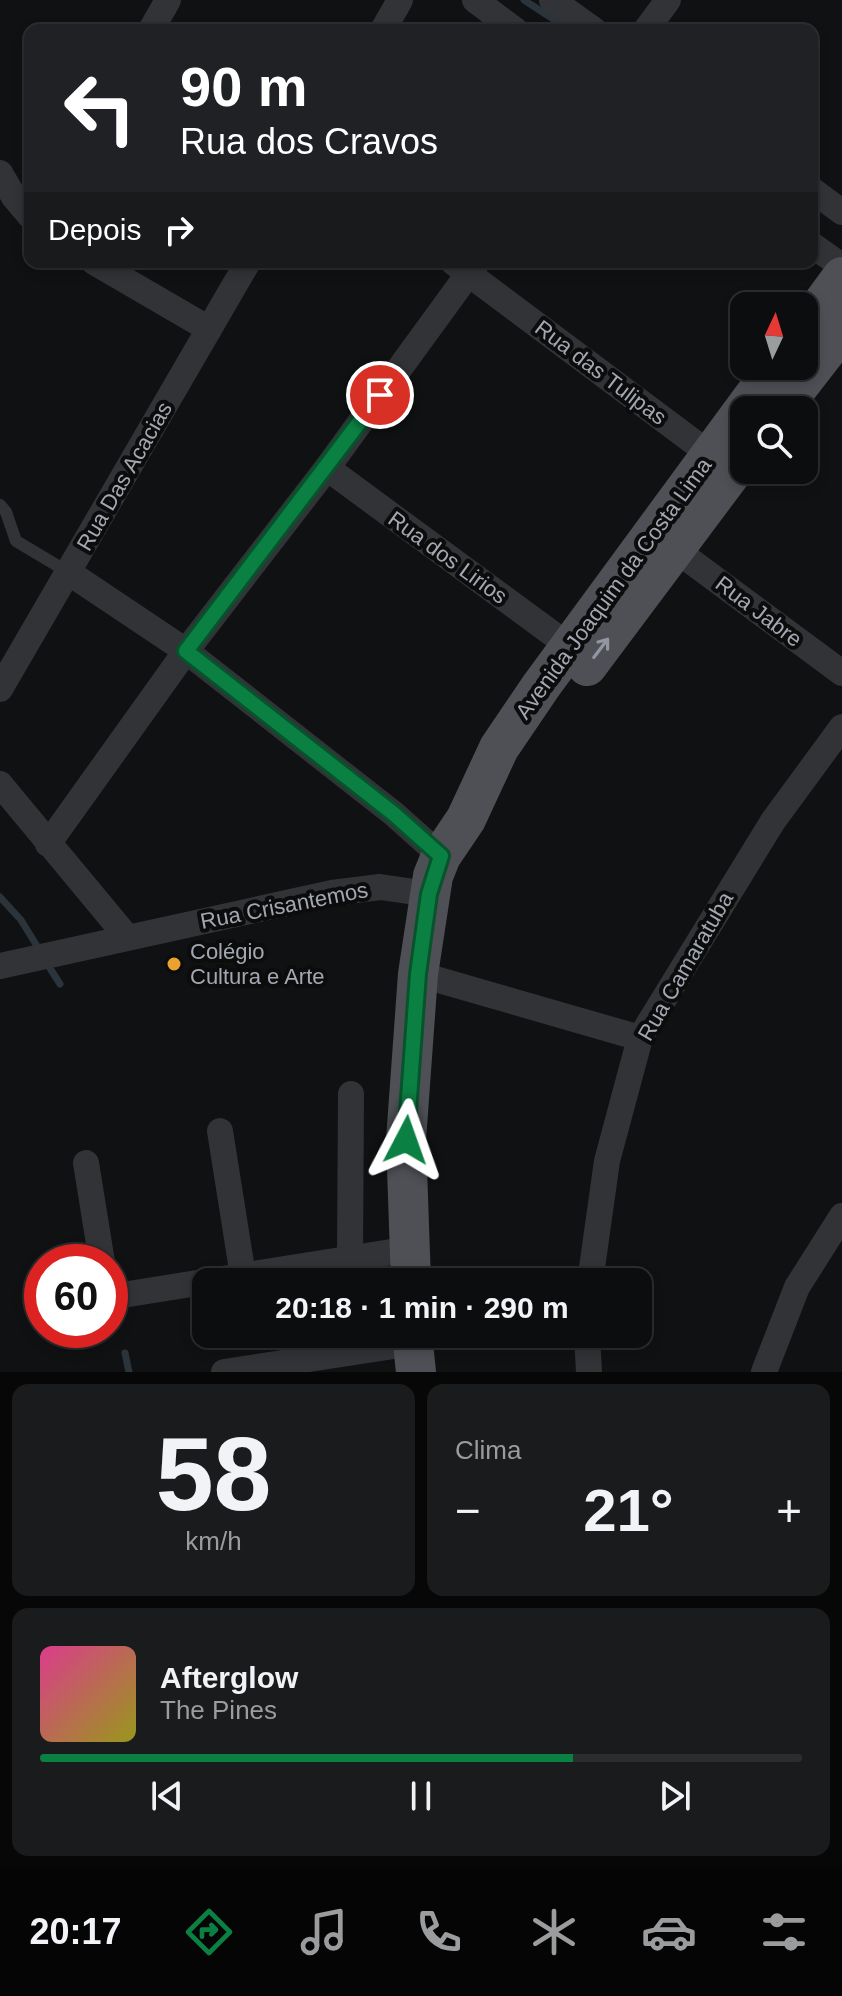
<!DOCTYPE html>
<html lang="pt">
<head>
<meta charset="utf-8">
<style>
  :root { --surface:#0c0d0e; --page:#1a1b1c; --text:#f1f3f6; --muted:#9a9c9e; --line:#2c2d2e; --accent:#0b8043 }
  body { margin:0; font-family:Helvetica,sans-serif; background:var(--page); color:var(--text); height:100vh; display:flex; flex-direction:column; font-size:30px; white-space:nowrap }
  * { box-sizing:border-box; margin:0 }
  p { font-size:26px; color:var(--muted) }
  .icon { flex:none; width:44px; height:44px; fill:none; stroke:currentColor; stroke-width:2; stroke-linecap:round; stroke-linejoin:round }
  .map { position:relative; height:1372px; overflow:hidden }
  .panel { display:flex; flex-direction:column; gap:12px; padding:12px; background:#070708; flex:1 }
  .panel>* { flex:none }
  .guide { position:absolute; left:24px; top:24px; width:794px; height:244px; border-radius:16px; box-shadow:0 4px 12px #0003,0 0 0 2px var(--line); background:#202124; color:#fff; overflow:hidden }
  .needle { width:52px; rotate:4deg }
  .buttons { position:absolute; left:730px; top:292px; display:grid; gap:16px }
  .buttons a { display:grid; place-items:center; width:88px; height:88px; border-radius:16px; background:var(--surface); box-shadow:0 4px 12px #0003,0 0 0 2px var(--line); font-size:40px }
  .speed { position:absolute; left:24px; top:1244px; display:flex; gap:16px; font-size:40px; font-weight:700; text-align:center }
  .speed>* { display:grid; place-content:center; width:104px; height:104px; border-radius:50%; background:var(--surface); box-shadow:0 4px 12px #0003,0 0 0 2px var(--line); line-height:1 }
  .speed .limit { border:12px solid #d22; background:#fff; color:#111 }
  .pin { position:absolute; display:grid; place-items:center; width:68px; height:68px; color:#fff; margin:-34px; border:4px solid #fff; border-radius:50%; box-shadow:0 2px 8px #0007 }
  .me { position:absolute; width:88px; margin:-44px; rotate:4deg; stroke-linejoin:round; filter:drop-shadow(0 0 6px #0008) }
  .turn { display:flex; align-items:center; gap:28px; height:168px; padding:0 24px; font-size:36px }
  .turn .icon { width:104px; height:104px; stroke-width:2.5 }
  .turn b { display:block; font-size:56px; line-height:68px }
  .then { display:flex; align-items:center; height:76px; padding:0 24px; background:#0003; gap:16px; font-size:30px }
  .big { font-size:60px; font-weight:700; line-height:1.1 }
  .panel .widget { flex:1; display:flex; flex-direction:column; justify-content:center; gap:12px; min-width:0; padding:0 28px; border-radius:16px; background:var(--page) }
  .panel .dial { align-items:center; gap:0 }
  .dial b { font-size:104px; line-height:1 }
  .song { display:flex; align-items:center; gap:24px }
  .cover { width:96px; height:96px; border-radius:12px; background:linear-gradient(135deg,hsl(330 70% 55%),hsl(60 70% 35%)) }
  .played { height:8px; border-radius:4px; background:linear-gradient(90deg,var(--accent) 70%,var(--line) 70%) }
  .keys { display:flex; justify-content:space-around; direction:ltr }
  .heat { display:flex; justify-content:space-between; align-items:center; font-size:44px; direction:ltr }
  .panel .tiles { flex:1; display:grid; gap:12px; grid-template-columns:1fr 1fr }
  .widget:last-child { grid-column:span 2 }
  .trip { position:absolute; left:192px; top:1268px; width:460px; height:80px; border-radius:16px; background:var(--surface); box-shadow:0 4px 12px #0003,0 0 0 2px var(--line); font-weight:700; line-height:80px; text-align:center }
  .tab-bar { display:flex; height:128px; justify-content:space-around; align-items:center; background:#050506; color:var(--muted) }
  .tab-bar .icon { width:56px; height:56px }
  .tab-bar .selected { color:var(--accent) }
  .tab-bar b { font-size:36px; color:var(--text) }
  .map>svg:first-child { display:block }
</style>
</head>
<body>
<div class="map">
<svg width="842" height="1372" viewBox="0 0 842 1372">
  <rect width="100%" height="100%" fill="#101112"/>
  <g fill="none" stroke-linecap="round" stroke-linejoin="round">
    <g stroke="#2a343a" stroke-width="7">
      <path d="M 524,0 L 570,30"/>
      <path d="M 0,897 L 21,920 L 40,951"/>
      <path d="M 46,962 L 60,984"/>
      <path d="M 125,1353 L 129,1372"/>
    </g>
    <path stroke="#323337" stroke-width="12" d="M 0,505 L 6,512 L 16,541 L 68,572"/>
    <g stroke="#323337" stroke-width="26">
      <path d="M 475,0 L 515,30"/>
      <path d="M 552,0 L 594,30"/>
      <path d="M 151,30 L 168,0"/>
      <path d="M 383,30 L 400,0"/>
      <path d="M 646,30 L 668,0"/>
      <path d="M 0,173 L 14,197 L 30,216"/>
      <path d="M 812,190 L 842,212"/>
      <path d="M 812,245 L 842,266"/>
      <path d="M 94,262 L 209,329"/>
      <path d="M 453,262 L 723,464"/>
      <path d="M 327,468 L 569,646"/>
      <path d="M 676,550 L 842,673"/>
      <path d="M 68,572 L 186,651 L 394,814 L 441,856"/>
      <path d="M 0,689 L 248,262"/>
      <path d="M 0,784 L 127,937"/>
      <path d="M 48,844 L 186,651 L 327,468 L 477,262"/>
      <path d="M 0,966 L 332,893 L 380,887 L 429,894"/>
      <path d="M 418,974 L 640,1038"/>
      <path d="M 220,1131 L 243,1276"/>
      <path d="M 86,1163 L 102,1262"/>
      <path d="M 350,1256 L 351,1094"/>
      <path d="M 590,1282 L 607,1161 L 640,1038 L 773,821 L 842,727"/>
      <path d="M 110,1297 L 410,1249"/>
      <path d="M 587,1334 L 589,1372"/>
      <path d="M 224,1372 L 413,1343"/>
      <path d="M 764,1372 L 797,1287 L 842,1216"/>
    </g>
    <g stroke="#4e5056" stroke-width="40">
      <path d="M 804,329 L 842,277"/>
      <path d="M 780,410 L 842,330"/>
      <path d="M 587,666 L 744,456"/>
      <path d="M 411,1282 L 406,1140 L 418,974 L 433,876 L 441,856 L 466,819 L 499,748 L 541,686 L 776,366"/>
      <path d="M 412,1334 L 416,1372"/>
    </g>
  </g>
  <defs><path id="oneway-shaft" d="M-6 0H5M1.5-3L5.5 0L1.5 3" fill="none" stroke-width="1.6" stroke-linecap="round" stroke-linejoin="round" transform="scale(2)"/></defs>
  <use stroke="#9196a0" href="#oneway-shaft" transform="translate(601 648) rotate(-53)"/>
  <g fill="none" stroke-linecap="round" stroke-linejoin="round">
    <defs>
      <path id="route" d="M 380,395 L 186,651 L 394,814 L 441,856 L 429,894 L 418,974 L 406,1140"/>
    </defs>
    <use href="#route" stroke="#07532c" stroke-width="20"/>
    <use href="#route" stroke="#0b8043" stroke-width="14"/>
  </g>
  <circle fill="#eca22e" stroke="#0c0c0d" stroke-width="3" cx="174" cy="964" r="8"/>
  <g text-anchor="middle" stroke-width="8" stroke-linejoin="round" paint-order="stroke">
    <g font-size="22" fill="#a2a8b2" stroke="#0c0c0d">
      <text transform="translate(601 372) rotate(37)" y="8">Rua das Tulipas</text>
      <text transform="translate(124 476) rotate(-60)" y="8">Rua Das Acacias</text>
      <text transform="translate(448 557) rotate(36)" y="8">Rua dos Lirios</text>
      <text transform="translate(613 588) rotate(-54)" y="8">Avenida Joaquim da Costa Lima</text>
      <text transform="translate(759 611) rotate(37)" y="8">Rua Jabre</text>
      <text transform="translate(284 905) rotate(-11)" y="8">Rua Crisantemos</text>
      <text transform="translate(685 966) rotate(-60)" y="8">Rua Camaratuba</text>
    </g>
    <g font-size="22" fill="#a2a8b2" stroke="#0c0c0d" text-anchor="start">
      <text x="190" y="959">Colégio<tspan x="190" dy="25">Cultura e Arte</tspan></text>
    </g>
  </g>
</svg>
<div class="buttons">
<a><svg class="needle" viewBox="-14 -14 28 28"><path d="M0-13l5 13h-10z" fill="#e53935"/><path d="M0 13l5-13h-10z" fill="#9a9c9e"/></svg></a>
<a><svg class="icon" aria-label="search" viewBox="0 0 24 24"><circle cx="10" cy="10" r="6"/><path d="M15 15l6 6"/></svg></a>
</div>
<div class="speed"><div class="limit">60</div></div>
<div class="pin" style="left:380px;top:395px;background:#d93025"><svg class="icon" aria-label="arrive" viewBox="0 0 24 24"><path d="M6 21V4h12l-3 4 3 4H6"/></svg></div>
<svg class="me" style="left:406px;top:1140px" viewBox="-20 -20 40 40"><path d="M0-17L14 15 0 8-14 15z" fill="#0b8043" stroke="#fff" stroke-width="4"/></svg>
<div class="trip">20:18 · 1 min · 290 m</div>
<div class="guide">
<div class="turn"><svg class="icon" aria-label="left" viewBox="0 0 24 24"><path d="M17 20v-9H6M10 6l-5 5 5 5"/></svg><div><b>90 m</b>Rua dos Cravos</div></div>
<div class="then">Depois<svg class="icon" aria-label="right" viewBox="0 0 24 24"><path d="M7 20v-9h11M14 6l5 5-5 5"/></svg></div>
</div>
</div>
<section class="panel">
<div class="tiles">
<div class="widget dial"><b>58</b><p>km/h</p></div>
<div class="widget"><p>Clima</p>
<div class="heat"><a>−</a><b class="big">21°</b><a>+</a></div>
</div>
<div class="widget">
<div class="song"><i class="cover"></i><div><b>Afterglow</b><p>The Pines</p></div></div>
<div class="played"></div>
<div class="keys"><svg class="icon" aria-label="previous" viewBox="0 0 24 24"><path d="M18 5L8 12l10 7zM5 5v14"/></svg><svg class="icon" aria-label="pause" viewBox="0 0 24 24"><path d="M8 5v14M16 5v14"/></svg><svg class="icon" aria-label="next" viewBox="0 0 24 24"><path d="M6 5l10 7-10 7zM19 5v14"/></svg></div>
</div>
</div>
</section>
<nav class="tab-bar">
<b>20:17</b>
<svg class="icon selected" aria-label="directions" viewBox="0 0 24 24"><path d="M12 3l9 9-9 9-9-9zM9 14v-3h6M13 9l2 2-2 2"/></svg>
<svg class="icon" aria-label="music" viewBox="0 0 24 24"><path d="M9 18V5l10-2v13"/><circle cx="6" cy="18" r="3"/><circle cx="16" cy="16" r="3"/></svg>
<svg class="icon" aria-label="phone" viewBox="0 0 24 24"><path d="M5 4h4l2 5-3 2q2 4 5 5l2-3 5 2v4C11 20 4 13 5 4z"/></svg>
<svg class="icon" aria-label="climate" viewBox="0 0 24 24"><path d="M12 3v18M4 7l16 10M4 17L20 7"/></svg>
<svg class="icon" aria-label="car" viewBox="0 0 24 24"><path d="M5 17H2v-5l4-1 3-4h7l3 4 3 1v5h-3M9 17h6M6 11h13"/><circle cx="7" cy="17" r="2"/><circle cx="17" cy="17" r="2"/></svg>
<svg class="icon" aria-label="filters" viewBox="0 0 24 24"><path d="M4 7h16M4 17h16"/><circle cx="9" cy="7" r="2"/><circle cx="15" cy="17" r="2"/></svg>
</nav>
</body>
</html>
